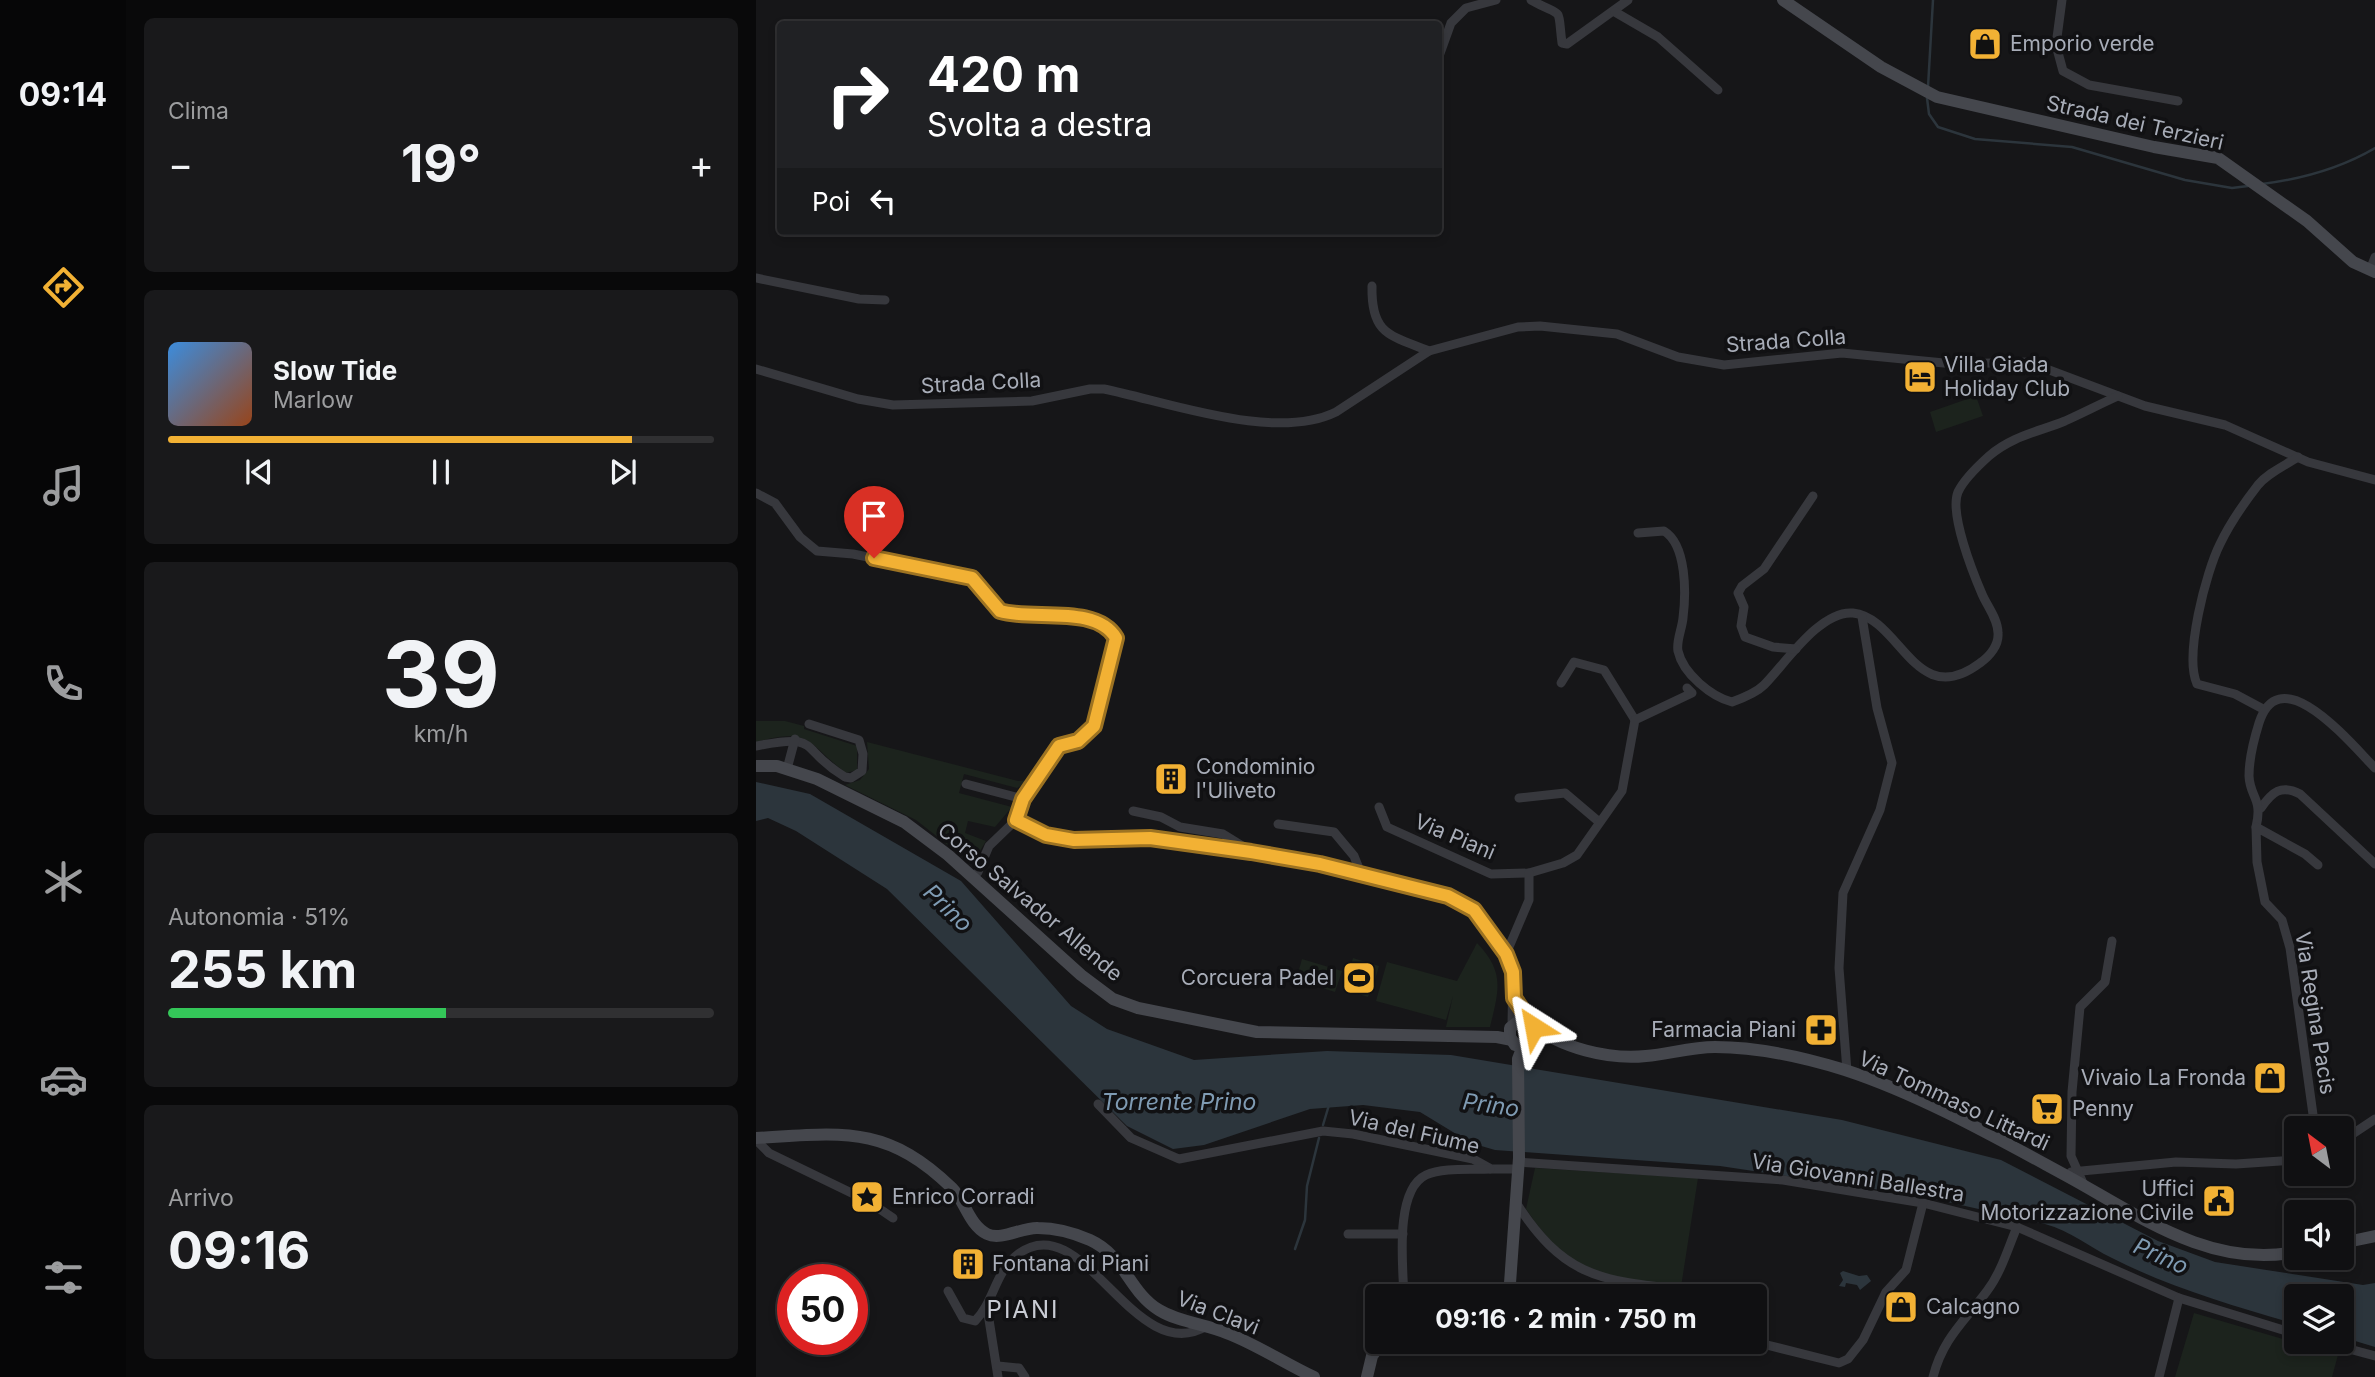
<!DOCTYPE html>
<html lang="it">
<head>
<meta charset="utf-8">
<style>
  :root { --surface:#101012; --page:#19191b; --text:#f1f3f6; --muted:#9c9d9f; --line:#303032; --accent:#f2b134 }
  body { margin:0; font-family:Inter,sans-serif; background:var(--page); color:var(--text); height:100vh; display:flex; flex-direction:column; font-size:26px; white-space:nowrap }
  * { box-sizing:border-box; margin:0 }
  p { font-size:23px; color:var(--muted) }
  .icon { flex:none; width:38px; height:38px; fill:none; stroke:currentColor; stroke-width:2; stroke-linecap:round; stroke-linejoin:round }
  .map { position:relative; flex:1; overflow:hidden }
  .drawer { display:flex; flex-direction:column; gap:18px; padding:18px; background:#09090a; width:630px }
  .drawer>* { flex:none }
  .top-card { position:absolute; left:21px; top:21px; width:665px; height:214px; border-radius:7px; box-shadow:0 4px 10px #0003,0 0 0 2px var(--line); background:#202124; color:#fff; overflow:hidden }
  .needle { width:46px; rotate:328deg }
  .buttons { position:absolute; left:1528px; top:1116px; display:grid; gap:14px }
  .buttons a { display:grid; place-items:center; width:70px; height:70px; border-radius:7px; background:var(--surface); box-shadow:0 4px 10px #0003,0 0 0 2px var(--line); font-size:35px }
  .speed { position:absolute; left:21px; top:1264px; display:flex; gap:14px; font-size:35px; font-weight:700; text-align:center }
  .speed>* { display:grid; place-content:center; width:91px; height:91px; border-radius:50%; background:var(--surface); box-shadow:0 4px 10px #0003,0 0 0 2px var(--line); line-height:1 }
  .speed .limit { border:10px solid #d22; background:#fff; color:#111 }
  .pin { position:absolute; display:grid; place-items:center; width:60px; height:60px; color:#fff; margin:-72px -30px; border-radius:50% 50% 50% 0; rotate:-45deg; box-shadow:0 0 7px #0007 }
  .pin .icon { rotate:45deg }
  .me { position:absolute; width:77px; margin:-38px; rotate:326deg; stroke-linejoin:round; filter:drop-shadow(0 0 5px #0008) }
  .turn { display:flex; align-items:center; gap:24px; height:147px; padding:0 35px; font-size:32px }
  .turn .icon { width:91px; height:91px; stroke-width:2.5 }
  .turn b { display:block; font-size:49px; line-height:60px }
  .then { display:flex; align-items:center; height:66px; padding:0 35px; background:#0003; gap:14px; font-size:26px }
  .big { font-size:52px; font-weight:700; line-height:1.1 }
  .drawer .widget { flex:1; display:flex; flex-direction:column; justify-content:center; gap:10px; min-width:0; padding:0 24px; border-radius:10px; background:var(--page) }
  .drawer .dial { align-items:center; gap:0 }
  .dial b { font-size:91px; line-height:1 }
  .song { display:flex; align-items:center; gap:21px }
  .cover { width:84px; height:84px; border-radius:10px; background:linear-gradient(135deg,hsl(210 70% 55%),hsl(20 70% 35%)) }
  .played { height:7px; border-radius:4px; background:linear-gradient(90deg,var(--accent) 85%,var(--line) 85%) }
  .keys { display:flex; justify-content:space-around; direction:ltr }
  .heat { display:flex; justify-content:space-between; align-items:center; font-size:38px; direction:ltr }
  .charge { height:10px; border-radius:5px; background:linear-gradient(90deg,#34c759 51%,var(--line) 0) }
  .trip { position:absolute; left:609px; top:1284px; width:402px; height:70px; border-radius:7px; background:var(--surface); box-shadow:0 4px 10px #0003,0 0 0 2px var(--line); font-weight:700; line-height:70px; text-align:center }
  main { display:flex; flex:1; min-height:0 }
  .dock { display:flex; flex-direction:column; width:126px; justify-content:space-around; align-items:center; background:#060607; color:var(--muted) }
  .dock .icon { width:49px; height:49px }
  .dock .selected { color:var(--accent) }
  .dock b { font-size:32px; color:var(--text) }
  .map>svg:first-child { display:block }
</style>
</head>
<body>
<main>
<nav class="dock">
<b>09:14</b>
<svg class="icon selected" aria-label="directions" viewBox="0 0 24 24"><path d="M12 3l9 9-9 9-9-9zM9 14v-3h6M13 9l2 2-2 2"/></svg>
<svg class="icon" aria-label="music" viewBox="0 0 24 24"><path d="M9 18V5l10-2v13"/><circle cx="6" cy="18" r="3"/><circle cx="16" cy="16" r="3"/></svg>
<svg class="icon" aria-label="phone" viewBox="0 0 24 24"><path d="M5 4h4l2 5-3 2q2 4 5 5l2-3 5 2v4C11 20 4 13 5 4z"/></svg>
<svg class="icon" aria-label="climate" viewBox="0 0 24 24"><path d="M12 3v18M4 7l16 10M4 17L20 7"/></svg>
<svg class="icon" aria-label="car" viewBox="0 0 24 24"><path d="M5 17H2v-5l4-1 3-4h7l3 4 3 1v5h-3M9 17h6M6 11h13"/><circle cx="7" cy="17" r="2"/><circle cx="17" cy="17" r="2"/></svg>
<svg class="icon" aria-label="filters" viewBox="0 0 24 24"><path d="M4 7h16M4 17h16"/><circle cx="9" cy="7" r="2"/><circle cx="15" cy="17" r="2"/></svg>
</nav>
<section class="drawer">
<div class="widget"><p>Clima</p>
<div class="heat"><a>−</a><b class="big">19°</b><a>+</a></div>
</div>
<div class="widget">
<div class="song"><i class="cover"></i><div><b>Slow Tide</b><p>Marlow</p></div></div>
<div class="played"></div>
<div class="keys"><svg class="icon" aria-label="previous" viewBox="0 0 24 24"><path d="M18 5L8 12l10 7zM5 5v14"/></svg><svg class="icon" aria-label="pause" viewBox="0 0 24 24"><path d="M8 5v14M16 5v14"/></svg><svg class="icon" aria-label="next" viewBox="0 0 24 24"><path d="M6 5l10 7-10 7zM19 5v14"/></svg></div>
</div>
<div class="widget dial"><b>39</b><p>km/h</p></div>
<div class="widget"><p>Autonomia · 51%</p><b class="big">255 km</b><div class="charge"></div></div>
<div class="widget"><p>Arrivo</p><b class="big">09:16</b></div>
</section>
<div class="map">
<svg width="1619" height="1377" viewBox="0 0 1619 1377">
  <rect width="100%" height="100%" fill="#161618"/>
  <g fill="#1c231d">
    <path d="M 1220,396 L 1227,416 L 1180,432 L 1174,412 Z"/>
    <path d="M 0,721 L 29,721 L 48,726 L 48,729 L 101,746 L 101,770 L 90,773 C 50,743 57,727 0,742 Z"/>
    <path d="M 111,742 L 262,781 L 275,780 L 261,788 L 208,774 L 203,793 L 256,807 L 239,827 L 212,821 L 209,833 L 230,841 L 216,864 L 160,820 L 89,785 L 104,780 L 113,769 Z"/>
    <path d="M 721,943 C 749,972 743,990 734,1027 L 690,1027 L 697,996 L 690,1020 L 620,1001 L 631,962 L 701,981 Z"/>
    <path d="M 597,958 L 623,966 L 619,980 L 593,972 Z"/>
    <path d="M 546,959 L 586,971 L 579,992 L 540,980 Z"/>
    <path d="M 591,976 L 617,983 L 612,997 L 587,989 Z"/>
    <path d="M 779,1168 L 942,1178 L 925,1287 C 848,1278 816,1277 770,1209 Z"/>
    <path d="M 1438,1313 L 1582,1355 L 1576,1377 L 1419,1377 Z"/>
  </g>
  <g fill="#2c353c">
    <path d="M 0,782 L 54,794 L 205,881 L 315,1006 L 351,1029 L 438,1060 L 571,1051 L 695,1055 L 1086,1120 L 1245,1160 L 1402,1241 L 1459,1262 L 1607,1285 L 1619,1283 L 1619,1347 L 1586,1337 L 1586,1297 L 1540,1297 L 1540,1324 C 1478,1306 1415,1288 1356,1258 C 1333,1247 1315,1231 1289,1224 L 1165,1196 L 964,1166 L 739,1150 L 715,1143 L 664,1112 L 607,1105 L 554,1109 L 448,1145 L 417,1149 L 371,1126 L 131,889 L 40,831 L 12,818 L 0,821 Z"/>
    <path d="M 1087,1271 L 1103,1276 L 1111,1275 L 1115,1281 L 1104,1290 L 1101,1285 L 1090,1283 L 1089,1287 L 1083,1286 L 1087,1280 L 1084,1273 Z"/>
  </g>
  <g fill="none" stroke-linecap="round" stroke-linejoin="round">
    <g stroke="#2c353c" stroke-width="2.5">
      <path d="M 1172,87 L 1177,0"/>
      <path d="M 1171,98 L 1173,114 L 1182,127 L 1219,139 L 1316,147 L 1429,180 L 1476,188 L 1492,186"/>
      <path d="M 1506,184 C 1545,179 1585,168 1619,148"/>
      <path d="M 567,1125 L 573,1105"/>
      <path d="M 539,1249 L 549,1220 L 551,1186 L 563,1138"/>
    </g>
    <g stroke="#37383d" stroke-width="9">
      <path d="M 775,0 C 809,19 801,4 806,43 L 811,44 L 872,0"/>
      <path d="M 1306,0 L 1300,45 L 1307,71 L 1333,85 L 1422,101"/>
      <path d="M 859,12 L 902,37 L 962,90"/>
      <path d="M 682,59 L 695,23 L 710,8 L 740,0"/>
      <path d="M 1614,270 L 1619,257"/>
      <path d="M 0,278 L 103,299 L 129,300"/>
      <path d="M 616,286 C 615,334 633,335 673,351"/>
      <path d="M 0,369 L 102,399 L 137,405 L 276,401 L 334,389 L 348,389 C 412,402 519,442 580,412 L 673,351 L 762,327 L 784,326 L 861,334 L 922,357 L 968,365 L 1086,353 L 1198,364 L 1272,362 L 1389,406 L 1469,425 L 1552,462 L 1619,480"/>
      <path d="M 0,493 L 19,503 L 44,537 L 61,551 L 97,554 L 216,578 L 237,607 L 244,612 C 269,618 364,606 358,649 L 338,726 L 322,741 L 303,746 L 267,799 L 260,820"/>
      <path d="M 882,533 L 908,531 C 931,545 930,594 927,618 C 926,629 920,641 922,651 C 927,674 956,697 976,702 C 987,698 1000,693 1008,685 C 1029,664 1064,610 1097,613 C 1145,618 1159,712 1224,663 C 1234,656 1243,645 1242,633 C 1242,619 1231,606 1226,594 C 1217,573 1193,513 1202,492 C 1208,479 1223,465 1233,456 C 1256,436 1282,432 1309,421 C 1327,413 1344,404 1362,396"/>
      <path d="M 1040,649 L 1017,647 L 989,637 L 985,626 L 988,607 L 982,593 L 986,586 L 1008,569 L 1057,496"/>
      <path d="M 805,683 L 818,662 L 848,670 L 879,720"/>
      <path d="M 1507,709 L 1479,694 L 1441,684 C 1428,656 1450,572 1464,544 C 1474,523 1488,503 1502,485 C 1512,473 1528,466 1542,457"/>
      <path d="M 0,746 C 67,733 41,748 89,777 L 95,778 L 106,771 L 107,754 L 103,740 L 53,724"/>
      <path d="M 31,769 L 39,739"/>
      <path d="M 210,784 L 267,799"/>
      <path d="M 763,798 L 809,793 L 842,821"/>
      <path d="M 623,807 L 631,827 L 735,874 L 773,873 L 807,863 L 821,855 L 866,791 L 879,720 L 936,693 L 931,688"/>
      <path d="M 1505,808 C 1516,792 1525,784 1544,794 L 1619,864"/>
      <path d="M 377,811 L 405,817 L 424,827 L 467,834 L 493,850"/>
      <path d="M 522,824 L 578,832 L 598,856 L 606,876"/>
      <path d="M 1500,827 C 1507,798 1494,798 1493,776 C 1493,758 1498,739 1503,723 C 1524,656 1596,745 1619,768"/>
      <path d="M 217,877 L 222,872 L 233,846 L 260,820 L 290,835 L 318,840 L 394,838 L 495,852 L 564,864 L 692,896 L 718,910 L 750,954 L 757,972 L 756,1024"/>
      <path d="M 750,954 L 773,900 L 773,873"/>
      <path d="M 1091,1071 L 1083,968 L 1087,893 L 1124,810 L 1136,763 L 1121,708 L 1106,617"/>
      <path d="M 342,1104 L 375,1138 L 423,1159 L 567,1131 L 597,1134 L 717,1159 L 735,1169 L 762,1169"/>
      <path d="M 1559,1129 L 1534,948 L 1526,920 L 1509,902 L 1501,862 L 1500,827 L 1549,854 L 1562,865"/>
      <path d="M 0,1140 L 13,1153 L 112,1201 L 137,1218"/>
      <path d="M 1586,1141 L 1619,1119"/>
      <path d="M 762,1162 L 1027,1180 L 1167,1203 L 1261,1227 L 1423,1298 L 1540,1334"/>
      <path d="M 1315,1172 L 1420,1162 L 1480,1164 L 1540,1160"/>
      <path d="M 1327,1183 L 1315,1156 L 1316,1092 L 1324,1007 L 1349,982 L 1356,941"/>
      <path d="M 759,1201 C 808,1278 843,1280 928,1290 L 933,1297"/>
      <path d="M 592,1234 L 647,1234"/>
      <path d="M 192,1291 L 207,1318 L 219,1321 C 238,1302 239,1272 261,1255 C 327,1203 377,1370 451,1326"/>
      <path d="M 648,1297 C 647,1267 638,1190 670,1175 C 687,1167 715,1170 734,1169"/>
      <path d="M 231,1307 L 242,1377"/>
      <path d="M 999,1342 L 1083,1363 L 1092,1359 L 1107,1340 L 1130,1292 L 1150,1270 L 1167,1203"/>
      <path d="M 1567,1342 L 1619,1356"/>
      <path d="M 242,1366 L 263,1368 L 269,1377"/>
      <path d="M 1177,1377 C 1187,1338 1208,1322 1231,1291 C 1245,1273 1252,1248 1261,1227"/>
      <path d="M 1403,1377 L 1423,1298"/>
    </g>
    <g stroke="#45474d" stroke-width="12">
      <path d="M 1027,0 L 1125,67 L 1181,97 L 1398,147 L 1462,158 L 1551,221 L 1597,262 L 1619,272"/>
      <path d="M 0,766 L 21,766 L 61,779 L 148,822 L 192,855 L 325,975 L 357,999 L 382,1008 L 501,1032 L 741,1037 L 756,1040"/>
      <path d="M 776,1024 C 804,1048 853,1060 890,1056 C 913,1054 935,1047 959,1047 C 1003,1047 1047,1057 1089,1070 C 1165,1095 1239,1137 1309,1175 C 1381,1214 1453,1269 1540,1252"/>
      <path d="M 759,1045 L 754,1037 L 754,1028 L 764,1020 L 772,1021 L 778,1027 L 777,1040 L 771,1045 L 759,1044"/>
      <path d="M 0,1138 C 86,1133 130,1124 196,1188 C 209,1201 213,1225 231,1234 C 245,1241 267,1227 282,1228 C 300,1228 318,1233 334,1240 C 369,1256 373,1292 403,1310 C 424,1323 451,1324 473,1334 C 503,1346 530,1364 558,1377"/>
      <path d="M 1586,1243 L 1619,1236"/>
      <path d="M 753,1297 L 763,1158 L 762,1059 L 767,1046"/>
      <path d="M 699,1342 L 725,1342"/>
      <path d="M 611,1377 L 616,1356 L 626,1342"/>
    </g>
  </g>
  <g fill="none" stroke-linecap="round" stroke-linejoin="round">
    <defs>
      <path id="route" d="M 118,558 L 216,578 L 244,611 C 276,621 340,604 360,638 L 338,726 L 322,741 L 303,746 L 267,799 L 260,820 L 290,835 L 318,840 L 394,838 L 495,852 L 564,864 L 692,896 L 718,910 L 750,954 L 757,972 L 758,998 L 778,1027"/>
    </defs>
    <use href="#route" stroke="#9d7322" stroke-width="18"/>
    <use href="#route" stroke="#f2b134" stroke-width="12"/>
  </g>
  <defs>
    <symbol id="shop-square" viewBox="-11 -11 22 22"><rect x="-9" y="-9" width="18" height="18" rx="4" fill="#f2b134" stroke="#111113"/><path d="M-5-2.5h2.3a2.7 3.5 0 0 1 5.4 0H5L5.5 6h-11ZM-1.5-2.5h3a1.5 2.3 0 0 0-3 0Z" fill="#111"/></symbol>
    <symbol id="hotel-square" viewBox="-11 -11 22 22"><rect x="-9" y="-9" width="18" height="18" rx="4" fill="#f2b134" stroke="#111113"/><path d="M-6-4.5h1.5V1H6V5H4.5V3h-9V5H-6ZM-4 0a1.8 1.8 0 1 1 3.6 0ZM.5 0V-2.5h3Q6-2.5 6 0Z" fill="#111"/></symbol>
    <symbol id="building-square" viewBox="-11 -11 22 22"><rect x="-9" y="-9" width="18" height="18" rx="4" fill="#f2b134" stroke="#111113"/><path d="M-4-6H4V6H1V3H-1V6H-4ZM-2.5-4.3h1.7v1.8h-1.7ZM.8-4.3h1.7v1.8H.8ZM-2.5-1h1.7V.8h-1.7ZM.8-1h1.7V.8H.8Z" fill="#111"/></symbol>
    <symbol id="stadium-square" viewBox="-11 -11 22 22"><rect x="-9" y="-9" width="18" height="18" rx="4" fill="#f2b134" stroke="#111113"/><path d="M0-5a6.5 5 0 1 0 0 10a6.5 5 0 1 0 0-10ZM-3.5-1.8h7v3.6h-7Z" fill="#111"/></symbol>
    <symbol id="pharmacy-square" viewBox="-11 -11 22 22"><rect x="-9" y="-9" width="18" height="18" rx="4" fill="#f2b134" stroke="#111113"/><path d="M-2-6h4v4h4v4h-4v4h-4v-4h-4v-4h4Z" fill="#111"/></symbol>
    <symbol id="supermarket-square" viewBox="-11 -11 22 22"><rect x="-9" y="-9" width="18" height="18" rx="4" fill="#f2b134" stroke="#111113"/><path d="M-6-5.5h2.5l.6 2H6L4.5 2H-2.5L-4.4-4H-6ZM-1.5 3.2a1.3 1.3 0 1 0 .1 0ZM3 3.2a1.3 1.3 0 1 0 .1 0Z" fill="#111"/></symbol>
    <symbol id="sight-square" viewBox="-11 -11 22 22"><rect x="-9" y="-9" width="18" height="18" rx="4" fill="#f2b134" stroke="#111113"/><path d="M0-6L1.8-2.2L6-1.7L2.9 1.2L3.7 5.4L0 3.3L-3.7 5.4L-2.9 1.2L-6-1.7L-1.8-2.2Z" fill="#111"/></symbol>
    <symbol id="civic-square" viewBox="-11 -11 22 22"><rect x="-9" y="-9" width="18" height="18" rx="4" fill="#f2b134" stroke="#111113"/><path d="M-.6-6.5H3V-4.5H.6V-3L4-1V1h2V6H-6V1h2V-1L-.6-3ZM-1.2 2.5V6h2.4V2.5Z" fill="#111"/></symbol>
  </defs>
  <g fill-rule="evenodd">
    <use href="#shop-square" x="1210" y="25" width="38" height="38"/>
    <use href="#hotel-square" x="1145" y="358" width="38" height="38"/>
    <use href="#building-square" x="396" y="760" width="38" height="38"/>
    <use href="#stadium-square" x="584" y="959" width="38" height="38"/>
    <use href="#pharmacy-square" x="1046" y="1011" width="38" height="38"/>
    <use href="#shop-square" x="1495" y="1059" width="38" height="38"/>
    <use href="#supermarket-square" x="1272" y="1090" width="38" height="38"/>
    <use href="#sight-square" x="92" y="1178" width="38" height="38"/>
    <use href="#civic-square" x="1444" y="1182" width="38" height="38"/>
    <use href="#building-square" x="193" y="1245" width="38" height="38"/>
    <use href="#shop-square" x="1126" y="1288" width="38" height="38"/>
  </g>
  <g text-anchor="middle" stroke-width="7" stroke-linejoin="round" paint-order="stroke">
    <g font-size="21" fill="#a8adb8" stroke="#111113" text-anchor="start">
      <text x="1254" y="51">Emporio verde</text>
      <text x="1188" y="372">Villa Giada<tspan x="1188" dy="24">Holiday Club</tspan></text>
      <text x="440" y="774">Condominio<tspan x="440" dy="24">l'Uliveto</tspan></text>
      <text x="578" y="985" text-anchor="end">Corcuera Padel</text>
      <text x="1040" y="1037" text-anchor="end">Farmacia Piani</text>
      <text x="1490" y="1085" text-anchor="end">Vivaio La Fronda</text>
      <text x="1316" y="1116">Penny</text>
      <text x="1438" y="1196" text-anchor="end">Uffici<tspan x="1438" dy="24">Motorizzazione Civile</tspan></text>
      <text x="136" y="1204">Enrico Corradi</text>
      <text x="236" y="1271">Fontana di Piani</text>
      <text x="1170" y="1314">Calcagno</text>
    </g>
    <g font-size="21" fill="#a8adb8" stroke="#111113">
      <text transform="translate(1379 123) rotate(13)" y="7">Strada dei Terzieri</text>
      <text transform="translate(1030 341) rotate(-4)" y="7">Strada Colla</text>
      <text transform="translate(225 383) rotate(-3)" y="7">Strada Colla</text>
      <text transform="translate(699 837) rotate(23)" y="7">Via Piani</text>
      <text transform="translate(274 902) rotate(40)" y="7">Corso Salvador Allende</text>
      <text transform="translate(1559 1013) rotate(81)" y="7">Via Regina Pacis</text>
      <text transform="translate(1198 1101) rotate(25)" y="7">Via Tommaso Littardi</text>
      <text transform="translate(658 1132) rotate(13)" y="7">Via del Fiume</text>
      <text transform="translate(1102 1178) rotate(9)" y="7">Via Giovanni Ballestra</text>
      <text transform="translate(462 1313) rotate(21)" y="7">Via Clavi</text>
    </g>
    <g font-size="23" font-style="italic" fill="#7f9bb3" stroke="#111113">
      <text transform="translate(192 908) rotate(44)" y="8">Prino</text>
      <text x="423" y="1110">Torrente Prino</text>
      <text transform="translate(735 1105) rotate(8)" y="8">Prino</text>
      <text transform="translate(1405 1256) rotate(24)" y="8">Prino</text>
    </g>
    <g font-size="24" letter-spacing="2" fill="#c9ccd4" stroke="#111113">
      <text x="267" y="1318">PIANI</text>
    </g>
  </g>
</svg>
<div class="buttons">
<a><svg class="needle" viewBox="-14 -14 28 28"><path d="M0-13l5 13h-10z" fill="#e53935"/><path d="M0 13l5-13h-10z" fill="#9c9d9f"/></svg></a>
<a><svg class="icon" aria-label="sound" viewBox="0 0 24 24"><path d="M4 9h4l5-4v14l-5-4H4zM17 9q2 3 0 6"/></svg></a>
<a><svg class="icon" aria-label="layers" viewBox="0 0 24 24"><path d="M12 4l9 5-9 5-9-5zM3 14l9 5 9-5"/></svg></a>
</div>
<div class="speed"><div class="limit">50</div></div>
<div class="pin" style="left:118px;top:558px;background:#d93025"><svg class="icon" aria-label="arrive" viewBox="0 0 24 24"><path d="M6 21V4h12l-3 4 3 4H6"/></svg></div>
<svg class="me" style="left:778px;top:1027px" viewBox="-20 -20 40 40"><path d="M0-17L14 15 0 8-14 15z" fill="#f2b134" stroke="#fff" stroke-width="4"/></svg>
<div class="trip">09:16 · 2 min · 750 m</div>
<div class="top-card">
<div class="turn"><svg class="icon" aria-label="right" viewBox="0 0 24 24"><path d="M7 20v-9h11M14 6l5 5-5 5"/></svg><div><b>420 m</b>Svolta a destra</div></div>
<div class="then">Poi<svg class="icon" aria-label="left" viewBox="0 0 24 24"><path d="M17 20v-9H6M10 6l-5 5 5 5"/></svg></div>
</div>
</div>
</main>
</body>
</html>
